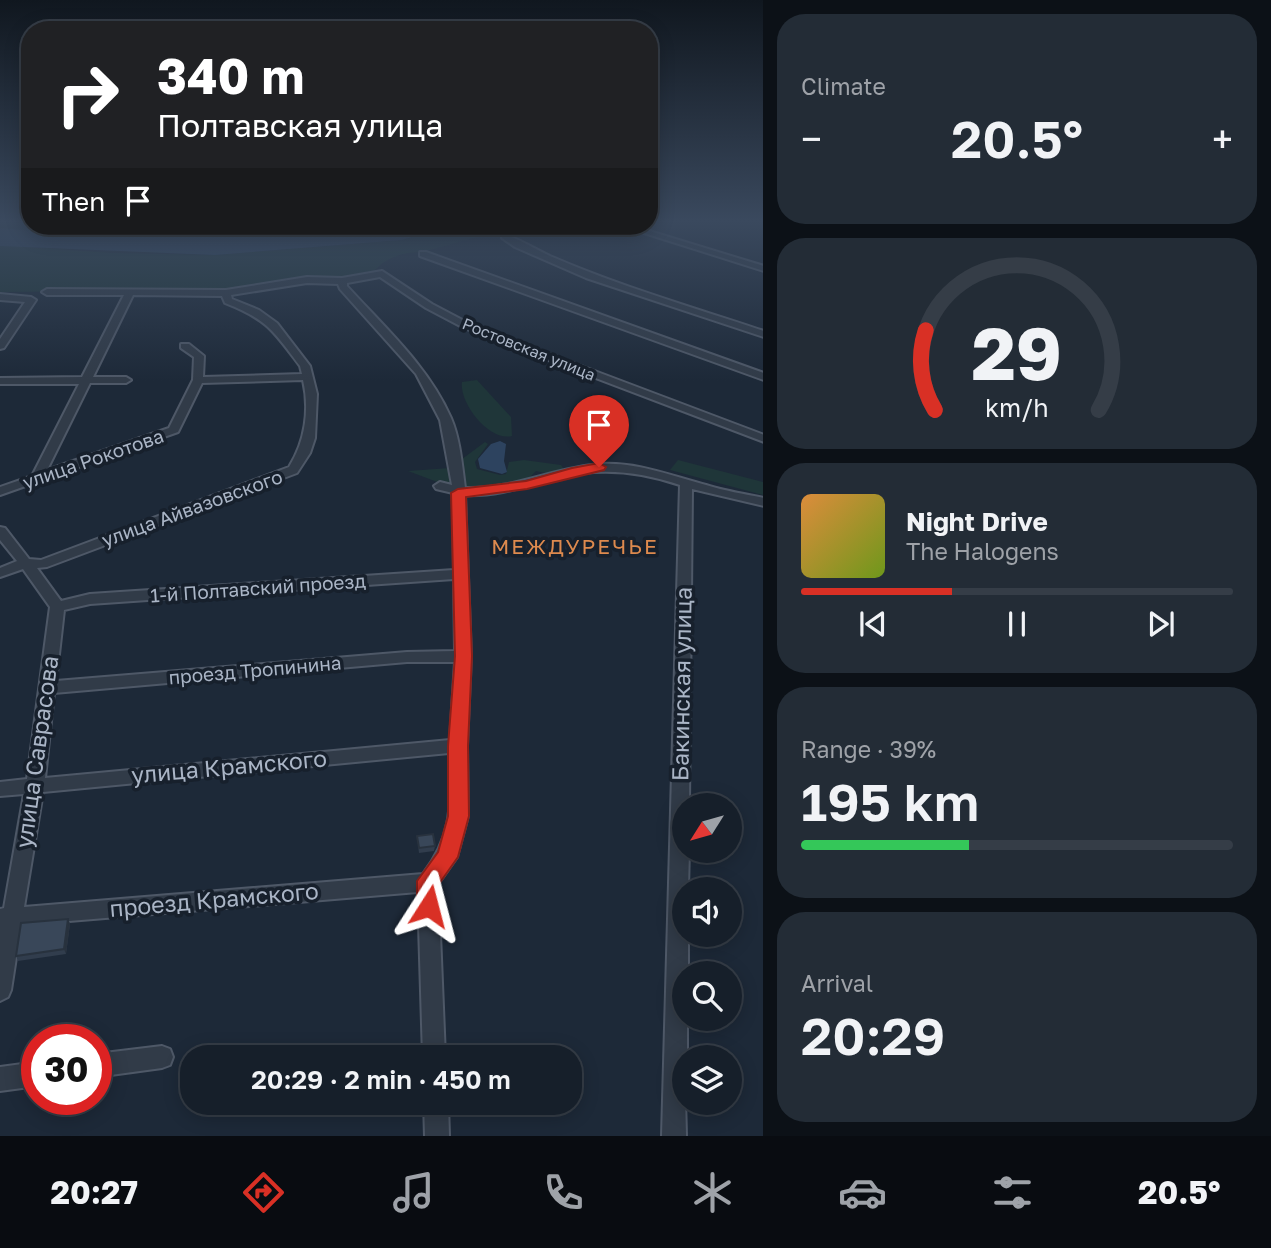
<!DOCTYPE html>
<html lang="en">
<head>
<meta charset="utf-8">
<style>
  :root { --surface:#161f2a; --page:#232c36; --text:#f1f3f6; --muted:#9ea2a8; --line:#353d47; --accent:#d93025 }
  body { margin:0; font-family:"Golos Text",sans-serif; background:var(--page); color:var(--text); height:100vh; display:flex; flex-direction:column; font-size:26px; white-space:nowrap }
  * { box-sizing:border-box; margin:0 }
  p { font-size:23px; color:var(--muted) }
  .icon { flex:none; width:38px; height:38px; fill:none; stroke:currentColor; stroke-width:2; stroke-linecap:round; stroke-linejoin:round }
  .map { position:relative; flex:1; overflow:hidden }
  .sheet { display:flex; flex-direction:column; gap:14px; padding:14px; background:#0c1117; width:508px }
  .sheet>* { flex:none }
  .top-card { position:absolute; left:21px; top:21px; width:637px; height:214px; border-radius:28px; box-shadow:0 4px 18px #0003,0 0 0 2px var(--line); background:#202124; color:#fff; overflow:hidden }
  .needle { width:46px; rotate:233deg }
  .tools { position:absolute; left:672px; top:793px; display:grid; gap:14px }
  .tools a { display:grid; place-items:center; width:70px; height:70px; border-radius:50%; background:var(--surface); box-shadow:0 4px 18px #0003,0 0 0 2px var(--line); font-size:35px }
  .speed { position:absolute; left:21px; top:1024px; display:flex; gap:14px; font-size:35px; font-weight:700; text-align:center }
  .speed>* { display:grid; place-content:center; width:91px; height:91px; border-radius:50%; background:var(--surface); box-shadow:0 4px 18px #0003,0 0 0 2px var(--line); line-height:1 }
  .speed .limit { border:10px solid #d22; background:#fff; color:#111 }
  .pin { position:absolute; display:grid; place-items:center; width:60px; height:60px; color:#fff; margin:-72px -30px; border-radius:50% 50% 50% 0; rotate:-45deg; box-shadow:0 0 7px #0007 }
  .pin .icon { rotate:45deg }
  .me { position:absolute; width:77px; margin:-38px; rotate:9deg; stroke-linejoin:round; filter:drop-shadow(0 0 5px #0008) }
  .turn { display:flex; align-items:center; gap:24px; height:147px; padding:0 21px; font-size:32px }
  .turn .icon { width:91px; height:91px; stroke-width:2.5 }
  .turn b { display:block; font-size:49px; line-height:60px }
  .then { display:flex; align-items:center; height:66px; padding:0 21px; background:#0003; gap:14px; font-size:26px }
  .big { font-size:52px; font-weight:600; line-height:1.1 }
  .sheet .widget { flex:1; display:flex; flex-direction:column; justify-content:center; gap:10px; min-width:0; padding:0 24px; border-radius:28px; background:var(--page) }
  .sheet .dial { align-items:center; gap:0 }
  .dial svg { height:182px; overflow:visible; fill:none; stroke:var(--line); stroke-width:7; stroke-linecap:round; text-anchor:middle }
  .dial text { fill:var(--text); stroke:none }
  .song { display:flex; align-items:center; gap:21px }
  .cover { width:84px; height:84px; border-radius:10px; background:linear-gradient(135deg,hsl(30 70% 55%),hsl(80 70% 35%)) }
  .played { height:7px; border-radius:4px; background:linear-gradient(90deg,var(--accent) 35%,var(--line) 35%) }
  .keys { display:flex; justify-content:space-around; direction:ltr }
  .heat { display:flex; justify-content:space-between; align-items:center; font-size:38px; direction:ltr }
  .charge { height:10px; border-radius:5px; background:linear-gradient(90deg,#34c759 39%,var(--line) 0) }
  .trip { position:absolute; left:180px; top:1045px; width:402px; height:70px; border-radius:28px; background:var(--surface); box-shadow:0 4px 18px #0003,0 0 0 2px var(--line); font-weight:600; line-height:70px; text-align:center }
  .menu { display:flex; height:112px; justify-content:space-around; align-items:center; background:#090c11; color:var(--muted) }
  .menu .icon { width:49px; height:49px }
  .menu .active { color:var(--accent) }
  .menu b { font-size:32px; color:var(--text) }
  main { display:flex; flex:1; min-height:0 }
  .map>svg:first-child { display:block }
</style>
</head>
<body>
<main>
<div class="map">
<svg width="764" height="1136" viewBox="0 0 764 1136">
  <rect width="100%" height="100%" fill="#1d2938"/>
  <g fill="#1f3639">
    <path d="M 0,222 L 30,222 L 30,226 L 97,226 L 158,232 L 148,236 L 8,230 L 0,228 Z"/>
    <path d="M 453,226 L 566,226 L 491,233 L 423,252 C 406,251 383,258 373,273 L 346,278 L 317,277 L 230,290 L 0,292 L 0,245 L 112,253 L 215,255 L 402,240 Z"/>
    <path d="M 477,380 L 511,417 L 512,436 C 489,442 459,403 462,382 Z"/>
    <path d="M 485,442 L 488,444 L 475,462 L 477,469 L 500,475 L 506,474 L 509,462 L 524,460 L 561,465 L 565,471 L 550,474 L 536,471 L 525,482 L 466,489 L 448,486 L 408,471 L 450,468 Z"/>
    <path d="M 678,460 L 763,482 L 763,495 L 670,470 Z"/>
  </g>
  <g fill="#2d435f">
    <path d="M 97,226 L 449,226 L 402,240 L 215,255 L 0,246 L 0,228 L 59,233 L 148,236 L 156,233 L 100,230 L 106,227 Z"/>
    <path d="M 500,441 L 506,444 L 504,461 L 507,472 L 502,474 L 480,468 L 478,459 L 491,444 Z"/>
  </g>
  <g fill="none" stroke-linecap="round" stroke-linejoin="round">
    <defs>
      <g id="minor">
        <path d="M 622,226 L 633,226 L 764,266 L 764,271 Z"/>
        <path d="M 502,234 C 509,234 541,252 550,256 C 619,286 692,307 764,331 L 764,337 L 586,278 L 515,247 L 502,238 Z"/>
        <path d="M 420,252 L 426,252 L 764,373 L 764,380 L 420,256 Z"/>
        <path d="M 382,271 L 432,304 L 470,324 L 764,435 L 764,442 L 464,328 L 426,308 L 380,277 L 347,283 L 347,286 C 385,328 428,366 451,418 C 460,439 462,465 465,488 C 512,490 555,467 601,464 C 638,462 671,476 706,485 C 725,491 744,494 764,498 L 764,506 L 692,489 L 689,805 L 684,805 L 684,850 L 689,850 L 688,889 L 684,889 L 684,934 L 688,934 L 688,973 L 684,973 L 684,1018 L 687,1018 L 687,1057 L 684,1057 L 686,1136 L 662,1136 L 680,485 C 648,474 616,469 583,473 C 543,479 507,497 465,495 L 471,656 L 467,746 L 468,816 L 457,857 L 438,884 L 445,1057 L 423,1057 L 418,892 L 21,925 L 11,990 L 8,997 L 0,1001 L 0,909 L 4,908 L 24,794 L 0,796 L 0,782 L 27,779 L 50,607 L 23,569 L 0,577 L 0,568 L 17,561 L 0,540 L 0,527 L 5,528 L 29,559 L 41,560 L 289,467 C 305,442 310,410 303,380 L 202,383 L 178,432 L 0,495 L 0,487 L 32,476 L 79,384 L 0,384 L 0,378 L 82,377 L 124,295 L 47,295 L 42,292 L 47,289 L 226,290 L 307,277 L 342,278 ZM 307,283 L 338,284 L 340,289 L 416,374 L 440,420 L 452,485 L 440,482 L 434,486 L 436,489 L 453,493 L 454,570 L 90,594 L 61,601 L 37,568 L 47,567 L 297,473 L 310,453 L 315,438 L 317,394 L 310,366 L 277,323 L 259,310 L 232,299 L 231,295 ZM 133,295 L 222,296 L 225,303 C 268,320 273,330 300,366 L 302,374 L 203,377 L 204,356 L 189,344 L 181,344 L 181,348 L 194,357 L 193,380 L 169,428 L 47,470 L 90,383 L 126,383 L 131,380 L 126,377 L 93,377 ZM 454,579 L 455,651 L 407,652 L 56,681 L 64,610 L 90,604 ZM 407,662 L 455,662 L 450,740 L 45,778 L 54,693 ZM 449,753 C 450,803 455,832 423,874 L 24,907 L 43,792 Z"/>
        <path d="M 0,294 L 31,297 L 36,300 L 4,348 L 0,349 L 0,339 L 25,302 L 0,300 Z"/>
        <path d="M 162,1046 L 170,1049 L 173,1057 L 170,1065 L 162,1068 L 96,1077 L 96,1054 Z"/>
        <path d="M 37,1062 L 37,1086 L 0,1091 L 0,1067 Z"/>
        <path d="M 424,1102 L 448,1102 L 449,1136 L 425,1136 Z"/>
      </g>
    </defs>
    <use href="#minor" stroke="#4e5867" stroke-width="4"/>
    <use href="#minor" fill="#313b48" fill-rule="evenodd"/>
  </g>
  <g fill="#313d4d">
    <path d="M 417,836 L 435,846 L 434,851 L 419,853 Z"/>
    <path d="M 68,919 L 70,924 L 66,954 L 18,961 L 16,956 Z"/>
  </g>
  <path fill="#28323e" d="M 68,919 L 70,924 L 66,954 L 64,949 Z"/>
  <g fill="#394759" stroke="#28323e" stroke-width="2">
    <path d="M 433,834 L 435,846 L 419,848 L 417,836 Z"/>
    <path d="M 68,919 L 64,949 L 16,956 L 21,923 Z"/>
  </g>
  <linearGradient id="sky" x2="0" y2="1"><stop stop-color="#10171f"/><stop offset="0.58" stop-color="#3a495e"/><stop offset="1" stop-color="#3a495e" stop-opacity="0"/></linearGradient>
  <rect width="764" height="381" fill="url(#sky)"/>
  <path fill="#d93025" stroke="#8d1f18" stroke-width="2" d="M 599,463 L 606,467 L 604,470 L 527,489 L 466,497 L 472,656 L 468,746 L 469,816 L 458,857 L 439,884 L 440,906 L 437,914 L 429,917 L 421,914 L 417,906 L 417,881 L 438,852 L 448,816 L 448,746 L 455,656 L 451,493 L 458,489 L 526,481 L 572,468 Z"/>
  <g text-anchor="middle" stroke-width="7" stroke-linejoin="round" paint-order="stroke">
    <g font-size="16" fill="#aab5c6" stroke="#17202c">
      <text transform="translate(529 349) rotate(22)" y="6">Ростовская улица</text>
    </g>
    <g font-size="19" fill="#aab5c6" stroke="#17202c">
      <text transform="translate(93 459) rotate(-19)" y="7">улица Рокотова</text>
      <text transform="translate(192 508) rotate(-20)" y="7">улица Айвазовского</text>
      <text transform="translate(258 588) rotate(-4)" y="7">1-й Полтавский проезд</text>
      <text transform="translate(255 670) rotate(-5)" y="7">проезд Тропинина</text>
    </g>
    <g font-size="21" letter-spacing="2" fill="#de8a4e" stroke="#17202c">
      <text x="575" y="554">МЕЖДУРЕЧЬЕ</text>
    </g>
    <g font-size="23" fill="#aab5c6" stroke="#17202c">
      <text transform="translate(682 684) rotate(-89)" y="8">Бакинская улица</text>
      <text transform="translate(37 752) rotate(-82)" y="8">улица Саврасова</text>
      <text transform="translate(229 767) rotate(-5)" y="8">улица Крамского</text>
      <text transform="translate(214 900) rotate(-5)" y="8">проезд Крамского</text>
    </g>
  </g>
</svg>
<div class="tools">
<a><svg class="needle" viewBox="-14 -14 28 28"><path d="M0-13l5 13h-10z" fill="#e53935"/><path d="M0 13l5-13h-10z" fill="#9ea2a8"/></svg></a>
<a><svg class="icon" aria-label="sound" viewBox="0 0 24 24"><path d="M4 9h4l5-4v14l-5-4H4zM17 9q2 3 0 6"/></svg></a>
<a><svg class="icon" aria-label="search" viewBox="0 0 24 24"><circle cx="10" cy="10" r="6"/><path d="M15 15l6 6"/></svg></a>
<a><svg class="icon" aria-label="layers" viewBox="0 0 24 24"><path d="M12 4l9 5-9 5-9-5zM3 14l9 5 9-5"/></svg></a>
</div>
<div class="speed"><div class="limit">30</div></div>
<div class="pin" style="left:599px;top:467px;background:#d93025"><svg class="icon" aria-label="arrive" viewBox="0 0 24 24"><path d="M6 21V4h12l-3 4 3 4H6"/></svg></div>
<svg class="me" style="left:429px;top:906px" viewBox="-20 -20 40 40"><path d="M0-17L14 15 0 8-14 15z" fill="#d93025" stroke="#fff" stroke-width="4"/></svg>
<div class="trip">20:29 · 2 min · 450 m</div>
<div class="top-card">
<div class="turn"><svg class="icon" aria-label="right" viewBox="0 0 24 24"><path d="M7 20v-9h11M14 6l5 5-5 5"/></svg><div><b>340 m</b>Полтавская улица</div></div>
<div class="then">Then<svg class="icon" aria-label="arrive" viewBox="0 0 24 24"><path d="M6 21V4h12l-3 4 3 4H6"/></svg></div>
</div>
</div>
<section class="sheet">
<div class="widget"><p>Climate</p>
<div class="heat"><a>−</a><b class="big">20.5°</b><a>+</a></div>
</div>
<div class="widget dial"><svg viewBox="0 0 100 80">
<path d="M14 69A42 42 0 1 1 86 69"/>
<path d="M14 69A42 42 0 0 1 10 34" stroke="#d93025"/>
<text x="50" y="56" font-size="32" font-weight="700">29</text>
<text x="50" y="72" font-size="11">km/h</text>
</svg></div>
<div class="widget">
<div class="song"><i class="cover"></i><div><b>Night Drive</b><p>The Halogens</p></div></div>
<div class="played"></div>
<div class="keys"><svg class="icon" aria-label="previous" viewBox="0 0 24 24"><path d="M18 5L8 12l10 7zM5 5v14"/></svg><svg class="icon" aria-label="pause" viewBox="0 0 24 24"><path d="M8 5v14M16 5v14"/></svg><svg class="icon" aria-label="next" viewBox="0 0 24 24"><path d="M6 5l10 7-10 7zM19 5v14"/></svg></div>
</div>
<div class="widget"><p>Range · 39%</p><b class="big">195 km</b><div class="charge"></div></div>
<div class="widget"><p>Arrival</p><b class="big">20:29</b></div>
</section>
</main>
<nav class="menu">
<b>20:27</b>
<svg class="icon active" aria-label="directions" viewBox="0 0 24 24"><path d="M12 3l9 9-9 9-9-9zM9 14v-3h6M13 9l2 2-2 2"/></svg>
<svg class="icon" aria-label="music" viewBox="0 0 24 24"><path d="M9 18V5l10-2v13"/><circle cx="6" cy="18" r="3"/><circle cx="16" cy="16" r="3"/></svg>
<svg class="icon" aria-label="phone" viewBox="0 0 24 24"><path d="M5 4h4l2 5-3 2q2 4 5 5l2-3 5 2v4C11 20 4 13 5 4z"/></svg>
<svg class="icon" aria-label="climate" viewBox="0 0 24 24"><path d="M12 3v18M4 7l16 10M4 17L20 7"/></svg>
<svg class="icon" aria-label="car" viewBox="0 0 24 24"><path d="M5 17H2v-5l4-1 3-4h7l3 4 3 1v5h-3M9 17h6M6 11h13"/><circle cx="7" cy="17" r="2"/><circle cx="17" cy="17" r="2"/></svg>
<svg class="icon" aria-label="filters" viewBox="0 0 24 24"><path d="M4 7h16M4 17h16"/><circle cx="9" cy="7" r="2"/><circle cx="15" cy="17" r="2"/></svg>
<b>20.5°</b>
</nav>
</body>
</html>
